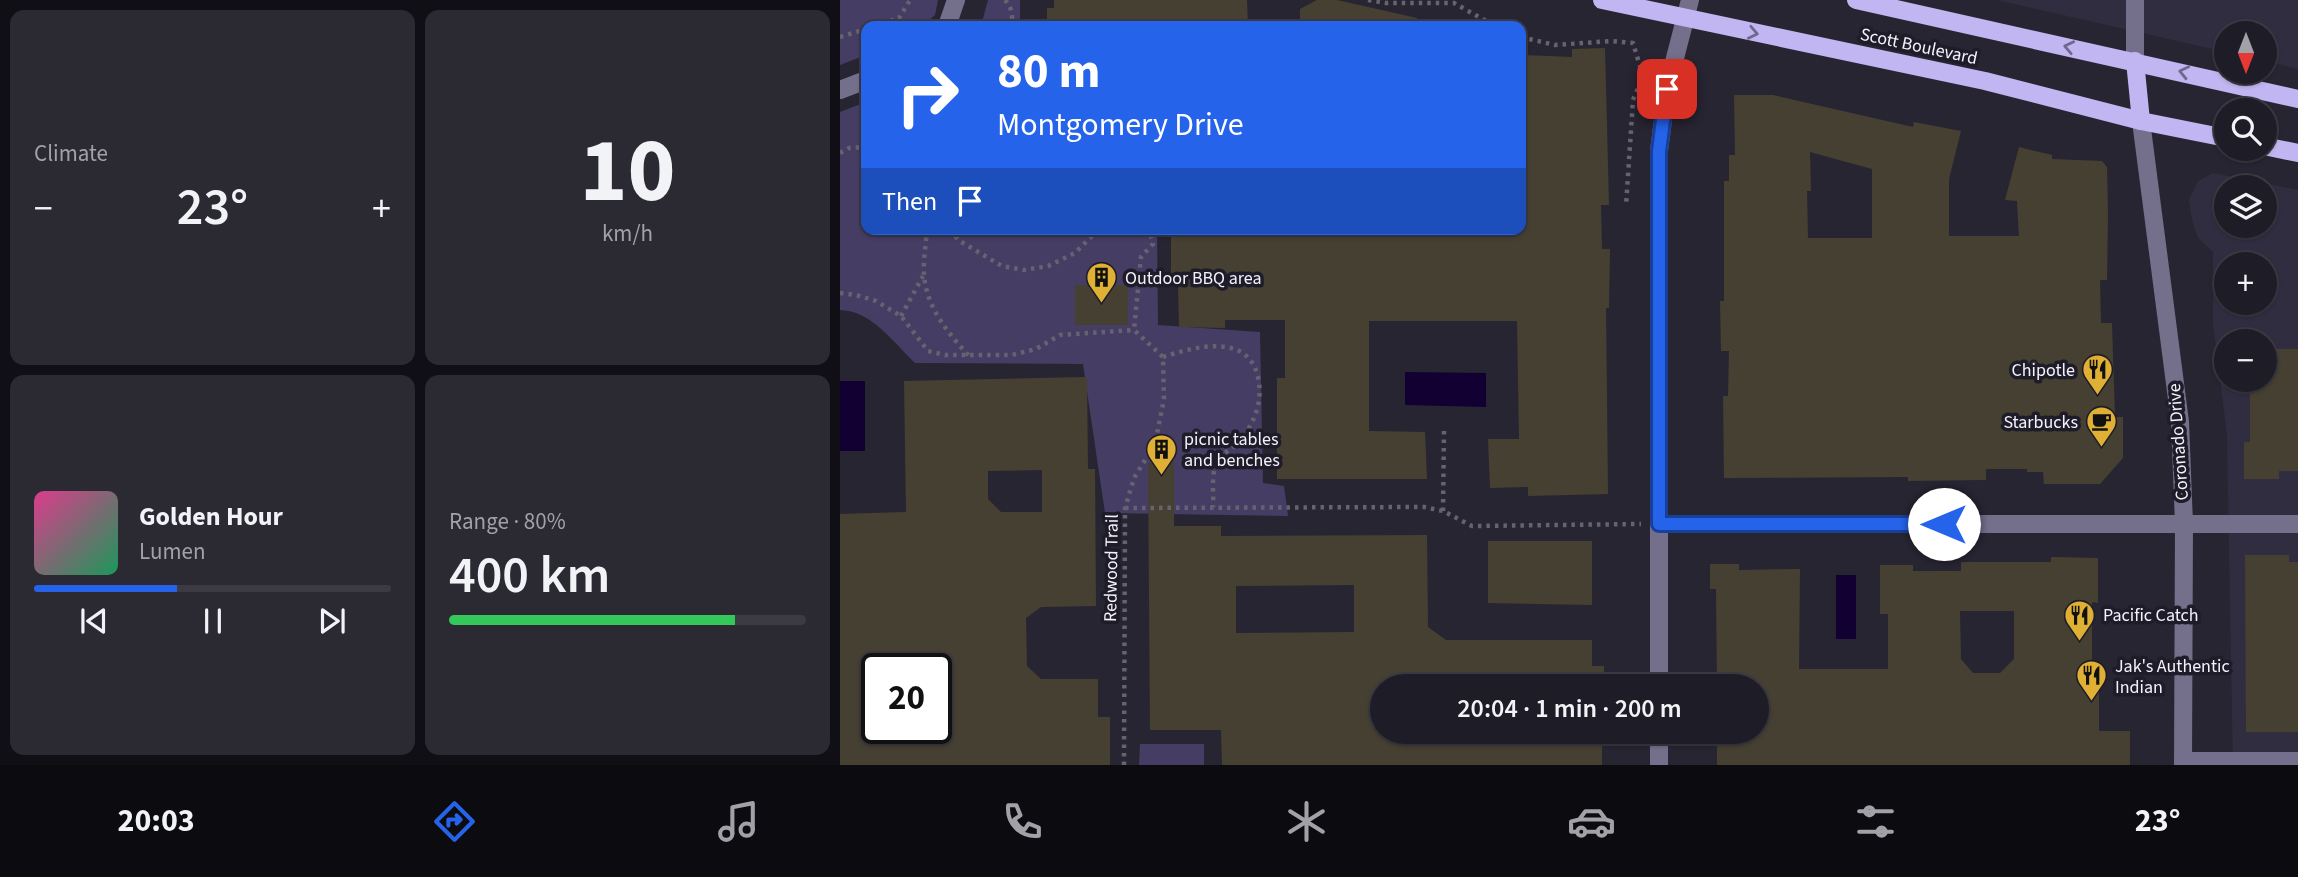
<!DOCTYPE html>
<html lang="en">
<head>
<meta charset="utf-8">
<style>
  :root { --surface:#1e1c26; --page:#2b2932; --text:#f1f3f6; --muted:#a1a1a7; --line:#3c3a43; --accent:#2563eb }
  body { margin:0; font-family:"Source Sans 3",sans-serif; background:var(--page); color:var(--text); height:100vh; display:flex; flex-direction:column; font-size:26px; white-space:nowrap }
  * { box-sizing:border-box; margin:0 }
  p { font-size:23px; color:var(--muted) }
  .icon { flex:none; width:38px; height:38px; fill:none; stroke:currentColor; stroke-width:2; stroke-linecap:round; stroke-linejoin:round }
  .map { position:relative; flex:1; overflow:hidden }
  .drawer { display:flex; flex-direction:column; gap:10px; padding:10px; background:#100f15; width:840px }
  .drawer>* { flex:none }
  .banner { position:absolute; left:21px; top:21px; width:665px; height:214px; border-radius:14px; box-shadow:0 2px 5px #0004,0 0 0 2px var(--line); background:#2563eb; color:#fff; overflow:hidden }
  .needle { width:46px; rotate:180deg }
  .tools { position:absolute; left:1374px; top:21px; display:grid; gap:14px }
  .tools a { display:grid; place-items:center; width:63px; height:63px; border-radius:50%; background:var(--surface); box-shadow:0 2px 5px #0004,0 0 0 2px var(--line); font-size:35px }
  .speed { position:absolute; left:21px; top:653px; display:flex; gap:14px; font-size:35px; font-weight:700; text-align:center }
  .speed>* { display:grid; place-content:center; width:91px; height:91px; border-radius:50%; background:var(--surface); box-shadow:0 2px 5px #0004,0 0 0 2px var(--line); line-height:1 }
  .speed .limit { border:4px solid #111; border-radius:10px; background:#fff; color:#111 }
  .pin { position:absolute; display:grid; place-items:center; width:60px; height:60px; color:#fff; margin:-30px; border-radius:14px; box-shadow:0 4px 10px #0006 }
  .me { position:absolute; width:77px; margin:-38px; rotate:270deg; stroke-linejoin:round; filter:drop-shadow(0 0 5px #0008) }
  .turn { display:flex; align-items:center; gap:24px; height:147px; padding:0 21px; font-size:32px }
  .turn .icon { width:91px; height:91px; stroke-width:2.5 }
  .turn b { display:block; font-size:49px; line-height:60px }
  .then { display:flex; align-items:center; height:66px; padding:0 21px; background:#0003; gap:14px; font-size:26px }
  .big { font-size:52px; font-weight:600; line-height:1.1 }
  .drawer .widget { flex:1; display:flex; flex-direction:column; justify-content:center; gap:10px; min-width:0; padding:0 24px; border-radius:14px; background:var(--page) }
  .drawer .dial { align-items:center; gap:0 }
  .dial b { font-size:91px; line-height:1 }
  .song { display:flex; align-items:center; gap:21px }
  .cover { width:84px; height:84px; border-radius:10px; background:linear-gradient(135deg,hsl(330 70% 55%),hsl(150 70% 35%)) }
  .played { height:7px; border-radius:4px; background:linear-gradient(90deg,var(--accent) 40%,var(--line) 40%) }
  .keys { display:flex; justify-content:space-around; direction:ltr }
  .heat { display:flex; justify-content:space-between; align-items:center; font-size:38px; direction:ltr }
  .charge { height:10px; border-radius:5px; background:linear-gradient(90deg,#34c759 80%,var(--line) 0) }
  .drawer .tiles { flex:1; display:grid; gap:10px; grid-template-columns:repeat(2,1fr) }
  .trip { position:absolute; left:530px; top:674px; width:399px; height:70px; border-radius:35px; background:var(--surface); box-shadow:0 2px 5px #0004,0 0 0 2px var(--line); font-weight:600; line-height:70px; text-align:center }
  .tab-bar { display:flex; height:112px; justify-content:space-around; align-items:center; background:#0c0b0f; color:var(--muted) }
  .tab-bar .icon { width:49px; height:49px }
  .tab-bar .active { color:var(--accent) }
  .tab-bar b { font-size:32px; color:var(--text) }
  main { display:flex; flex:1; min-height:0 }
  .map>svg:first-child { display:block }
</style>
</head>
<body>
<main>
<section class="drawer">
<div class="tiles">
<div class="widget"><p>Climate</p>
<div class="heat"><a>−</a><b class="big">23°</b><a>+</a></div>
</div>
<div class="widget dial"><b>10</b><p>km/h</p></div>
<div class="widget">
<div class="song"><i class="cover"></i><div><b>Golden Hour</b><p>Lumen</p></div></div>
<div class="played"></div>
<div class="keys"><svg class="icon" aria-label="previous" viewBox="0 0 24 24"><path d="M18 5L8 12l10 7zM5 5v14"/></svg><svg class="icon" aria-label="pause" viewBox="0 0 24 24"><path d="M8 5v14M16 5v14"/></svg><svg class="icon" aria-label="next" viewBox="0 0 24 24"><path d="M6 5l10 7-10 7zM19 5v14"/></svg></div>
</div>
<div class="widget"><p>Range · 80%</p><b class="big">400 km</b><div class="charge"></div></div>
</div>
</section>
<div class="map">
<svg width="1458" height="765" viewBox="0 0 1458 765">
  <rect width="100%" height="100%" fill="#282533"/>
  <g fill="#312d41" fill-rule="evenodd">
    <path d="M 1157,0 L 1458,0 L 1458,69 L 1425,61 L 1424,33 L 1386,33 L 1386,52 Z"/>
    <path d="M 1373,173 L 1458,190 L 1458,765 L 1393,765 L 1387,435 L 1373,322 L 1373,252 L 1358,238 L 1352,220 L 1349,200 L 1358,181 ZM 1386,187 L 1424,187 L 1424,226 L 1386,226 ZM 1386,264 L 1424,264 L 1424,303 L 1386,303 ZM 1386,341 L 1424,341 L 1424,380 L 1386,380 Z"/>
  </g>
  <g fill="#453d64">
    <path d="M 0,0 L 98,0 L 95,15 L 82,26 L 26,26 L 26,55 L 0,65 Z"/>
    <path d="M 148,0 L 180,0 L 180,26 L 141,26 Z"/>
    <path d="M 26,102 L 26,229 L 317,229 L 318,325 L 420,332 L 423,483 L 444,486 L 448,516 L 265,513 L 243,364 L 75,363 C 54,343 31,310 0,310 L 0,112 Z"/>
    <path d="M 300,744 L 364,744 L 364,765 L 299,765 Z"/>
  </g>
  <g fill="#110031">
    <path d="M 565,372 L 646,373 L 646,407 L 565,405 Z"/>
    <rect x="0" y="381" width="25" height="70"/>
    <rect x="996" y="575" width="20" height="64"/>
  </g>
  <g fill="#464032" fill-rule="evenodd">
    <path d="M 214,0 L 407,0 L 408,26 L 207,26 L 207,8 L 214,8 Z"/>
    <path d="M 477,0 L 497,0 L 577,18 L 576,26 L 460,26 L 460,9 Z"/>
    <path d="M 765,48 L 769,205 L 761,205 L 762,249 L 770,249 L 769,308 L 766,308 L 768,494 L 688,496 L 688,487 L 650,488 L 648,439 L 679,439 L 677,321 L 529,321 L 529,431 L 585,432 L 587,479 L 437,479 L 437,378 L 445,378 L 445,320 L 385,320 L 385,328 L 339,327 L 338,284 L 331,284 L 331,229 L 681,229 L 681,55 L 732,57 L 732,49 Z"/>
    <path d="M 894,95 L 933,95 L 1073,127 L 1074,122 L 1121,131 L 1109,179 L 1109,236 L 1179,236 L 1177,201 L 1165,200 L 1179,147 L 1212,155 L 1212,159 L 1262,161 L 1267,167 L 1268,215 L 1267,280 L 1260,280 L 1261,323 L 1272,323 L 1275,417 L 1283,417 L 1283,458 L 1260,484 L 1204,484 L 1203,472 L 1187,472 L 1187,469 L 1146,469 L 1146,480 L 1068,481 L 1068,477 L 884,478 L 883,396 L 888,396 L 889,351 L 881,351 L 880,301 L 884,301 L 884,181 L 889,181 L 889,155 L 895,155 ZM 970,152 L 1032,169 L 1032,238 L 968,238 L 967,191 L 971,191 Z"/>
    <rect x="235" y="285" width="53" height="40"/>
    <path d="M 1424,349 L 1458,349 L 1458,471 L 1439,471 L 1439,479 L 1404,479 L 1404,442 L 1410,442 L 1410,380 L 1424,380 Z"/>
    <path d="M 247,377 L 248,469 L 255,469 L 256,606 L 201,607 L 186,618 L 187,666 L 201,679 L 258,679 L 258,717 L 270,717 L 270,765 L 0,765 L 0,514 L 66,512 L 64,381 ZM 202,470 L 202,512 L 161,512 L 148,499 L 148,471 ZM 37,668 L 96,668 L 96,728 L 37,728 Z"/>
    <path d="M 334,462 L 334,526 L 381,526 L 381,536 L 587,535 L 588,627 L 606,640 L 752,640 L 752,666 L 764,666 L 764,686 L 542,686 L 542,732 L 755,732 L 755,745 L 762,745 L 762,765 L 382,765 L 381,730 L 310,730 L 308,463 ZM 514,585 L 514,632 L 396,633 L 396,586 Z"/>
    <path d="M 648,541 L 752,541 L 752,605 L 648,603 Z"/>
    <path d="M 1405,555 L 1449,555 L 1449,562 L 1458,562 L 1458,732 L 1406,732 Z"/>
    <path d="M 1211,557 L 1258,558 L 1258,603 L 1252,602 L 1252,681 L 1259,681 L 1259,731 L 1290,731 L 1290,765 L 877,765 L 877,732 L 917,732 L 917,686 L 877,686 L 876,589 L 870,589 L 870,564 L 899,564 L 899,570 L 960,569 L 959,669 L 1048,669 L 1048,614 L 1040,614 L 1040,565 L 1073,565 L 1073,571 L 1121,571 L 1121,562 L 1211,562 ZM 1120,611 L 1174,611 L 1174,659 L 1160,673 L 1133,673 L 1121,659 Z"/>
  </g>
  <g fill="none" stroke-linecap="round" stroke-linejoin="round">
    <g stroke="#65636f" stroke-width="4.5" stroke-dasharray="3.5 5" stroke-linecap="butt">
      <path d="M 165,0 C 172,8 174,16 170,26"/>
      <path d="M 528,0 L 546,3 L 614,3 L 655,26"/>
      <path d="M 34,26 L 59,18 L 70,0"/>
      <path d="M 0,37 L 26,29"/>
      <path d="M 681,37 L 715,45 L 772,41 L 793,43 L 803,76 L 793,100 L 786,206"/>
      <path d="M 0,153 L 9,148 L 26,147"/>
      <path d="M 87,229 C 86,244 83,260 84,274 C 86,307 108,333 129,356"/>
      <path d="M 111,229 L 118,240 L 162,266 L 184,270 L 208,266 L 235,253 L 259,229"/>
      <path d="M 0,293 L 16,295 L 36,301 L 61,316 L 88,351 L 105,355 L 172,355 L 196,349 L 220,335 L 294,330"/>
      <path d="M 61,316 L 83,276"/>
      <path d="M 323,357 C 357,346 412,331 419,383 C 421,397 418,411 411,424 C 408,430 404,437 399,442 C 392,449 380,454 376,464 C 371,476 374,494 373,507"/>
      <path d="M 285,508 L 584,507 L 603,511 L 632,526 L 801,524"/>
      <path d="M 603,511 L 604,431"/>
      <path d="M 284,765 L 285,508 L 294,478 L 315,444 L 324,399 L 323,357 L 294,330 L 301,257 L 313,244 L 309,229"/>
    </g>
    <g stroke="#746f8b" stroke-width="18">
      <path d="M 1295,0 L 1295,61"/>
      <path d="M 107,26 L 116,0"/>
      <path d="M 0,90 L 26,80"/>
      <path d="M 1301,121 L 1340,422 L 1344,524 L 1343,765"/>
      <path d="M 819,524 L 1458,524"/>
      <path d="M 819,686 L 819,151 L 827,89 L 850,0"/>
      <path d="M 819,732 L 819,765"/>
      <path d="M 1343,761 L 1458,761"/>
    </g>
    <g stroke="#c1b6f1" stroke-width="18">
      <path d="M 762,0 L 1145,81 L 1301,121 L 1386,138"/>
      <path d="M 1016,0 L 1458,99"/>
      <path d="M 1295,61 L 1301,121"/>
      <path d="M 1424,146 L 1458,153"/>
    </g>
  </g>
  <defs><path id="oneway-chevron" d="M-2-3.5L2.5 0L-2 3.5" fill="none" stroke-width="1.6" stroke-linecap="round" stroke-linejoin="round" transform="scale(1.75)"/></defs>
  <g stroke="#70698d">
    <use href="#oneway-chevron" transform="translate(913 33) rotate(12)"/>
    <use href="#oneway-chevron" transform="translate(1229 47) rotate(-168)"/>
    <use href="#oneway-chevron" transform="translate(1344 72) rotate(-167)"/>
  </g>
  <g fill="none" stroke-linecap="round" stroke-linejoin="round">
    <defs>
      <path id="route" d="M 827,89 L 819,151 L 819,524 L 1104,524"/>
    </defs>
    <use href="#route" stroke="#184099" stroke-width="18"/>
    <use href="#route" stroke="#2563eb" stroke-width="12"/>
  </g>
  <defs>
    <symbol id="building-pin" viewBox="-11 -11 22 30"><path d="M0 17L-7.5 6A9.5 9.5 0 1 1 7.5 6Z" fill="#e0b034" stroke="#1e1c29"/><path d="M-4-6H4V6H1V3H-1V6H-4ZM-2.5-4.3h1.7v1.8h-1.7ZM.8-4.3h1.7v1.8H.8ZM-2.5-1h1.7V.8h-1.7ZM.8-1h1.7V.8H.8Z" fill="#111"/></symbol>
    <symbol id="restaurant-pin" viewBox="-11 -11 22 30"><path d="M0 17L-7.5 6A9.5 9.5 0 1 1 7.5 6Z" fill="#e0b034" stroke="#1e1c29"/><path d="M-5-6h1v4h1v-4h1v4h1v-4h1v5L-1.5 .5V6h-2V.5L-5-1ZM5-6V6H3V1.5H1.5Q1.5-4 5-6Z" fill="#111"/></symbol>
    <symbol id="cafe-pin" viewBox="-11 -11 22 30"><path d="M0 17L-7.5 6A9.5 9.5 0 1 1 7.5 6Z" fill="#e0b034" stroke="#1e1c29"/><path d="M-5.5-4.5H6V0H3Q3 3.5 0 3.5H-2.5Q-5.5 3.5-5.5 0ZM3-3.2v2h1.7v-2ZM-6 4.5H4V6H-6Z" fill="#111"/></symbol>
  </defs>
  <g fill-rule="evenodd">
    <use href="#building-pin" x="244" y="260" width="35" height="47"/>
    <use href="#restaurant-pin" x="1240" y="352" width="35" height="47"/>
    <use href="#cafe-pin" x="1244" y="404" width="35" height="47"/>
    <use href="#building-pin" x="304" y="432" width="35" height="47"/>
    <use href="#restaurant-pin" x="1222" y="598" width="35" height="47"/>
    <use href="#restaurant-pin" x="1234" y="658" width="35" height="47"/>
  </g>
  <g text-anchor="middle" stroke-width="7" stroke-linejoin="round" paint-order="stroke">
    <g font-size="18" fill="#f3f2fb" stroke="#1e1c29">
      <text transform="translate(1079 46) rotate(12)" y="6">Scott Boulevard</text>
      <text transform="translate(1338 442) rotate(-94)" y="6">Coronado Drive</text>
      <text transform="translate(271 568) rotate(-89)" y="6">Redwood Trail</text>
    </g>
    <g font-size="18" fill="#f3f2fb" stroke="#1e1c29" text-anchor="start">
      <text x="285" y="284">Outdoor BBQ area</text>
      <text x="1235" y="376" text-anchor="end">Chipotle</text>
      <text x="1238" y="428" text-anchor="end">Starbucks</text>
      <text x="344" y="445">picnic tables<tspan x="344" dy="21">and benches</tspan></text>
      <text x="1263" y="621">Pacific Catch</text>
      <text x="1275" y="672">Jak's Authentic<tspan x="1275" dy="21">Indian</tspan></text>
    </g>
  </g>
</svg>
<div class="tools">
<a><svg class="needle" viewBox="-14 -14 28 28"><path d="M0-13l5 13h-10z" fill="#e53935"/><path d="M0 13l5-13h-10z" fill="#a1a1a7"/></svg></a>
<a><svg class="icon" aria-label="search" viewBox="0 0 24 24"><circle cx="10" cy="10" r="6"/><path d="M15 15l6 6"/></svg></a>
<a><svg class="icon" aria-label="layers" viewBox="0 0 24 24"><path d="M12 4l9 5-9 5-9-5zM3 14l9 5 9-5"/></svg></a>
<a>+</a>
<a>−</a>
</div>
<div class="speed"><div class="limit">20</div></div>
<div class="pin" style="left:827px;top:89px;background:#d93025"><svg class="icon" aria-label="arrive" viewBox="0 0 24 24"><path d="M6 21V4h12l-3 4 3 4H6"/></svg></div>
<svg class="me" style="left:1104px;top:524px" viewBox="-20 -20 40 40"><circle r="19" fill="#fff"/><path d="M0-13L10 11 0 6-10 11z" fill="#2563eb"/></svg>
<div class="trip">20:04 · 1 min · 200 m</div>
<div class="banner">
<div class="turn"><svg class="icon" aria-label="right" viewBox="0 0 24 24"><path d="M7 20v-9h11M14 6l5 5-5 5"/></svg><div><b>80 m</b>Montgomery Drive</div></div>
<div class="then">Then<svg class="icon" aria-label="arrive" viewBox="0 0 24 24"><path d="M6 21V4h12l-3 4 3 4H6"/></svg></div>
</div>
</div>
</main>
<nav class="tab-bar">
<b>20:03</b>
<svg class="icon active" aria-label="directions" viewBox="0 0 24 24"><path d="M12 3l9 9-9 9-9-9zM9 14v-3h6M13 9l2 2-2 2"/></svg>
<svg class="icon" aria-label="music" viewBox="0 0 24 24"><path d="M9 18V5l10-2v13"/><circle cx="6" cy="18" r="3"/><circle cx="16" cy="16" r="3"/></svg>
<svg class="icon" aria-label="phone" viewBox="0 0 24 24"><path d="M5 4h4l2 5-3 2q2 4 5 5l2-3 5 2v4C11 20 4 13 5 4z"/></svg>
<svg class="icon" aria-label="climate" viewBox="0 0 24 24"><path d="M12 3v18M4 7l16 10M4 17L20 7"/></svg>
<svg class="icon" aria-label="car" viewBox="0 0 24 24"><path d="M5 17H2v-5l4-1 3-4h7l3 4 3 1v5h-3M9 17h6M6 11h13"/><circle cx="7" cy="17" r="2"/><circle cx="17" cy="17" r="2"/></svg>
<svg class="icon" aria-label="filters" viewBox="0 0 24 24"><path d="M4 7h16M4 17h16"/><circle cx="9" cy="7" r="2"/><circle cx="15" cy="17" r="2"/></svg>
<b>23°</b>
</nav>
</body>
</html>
